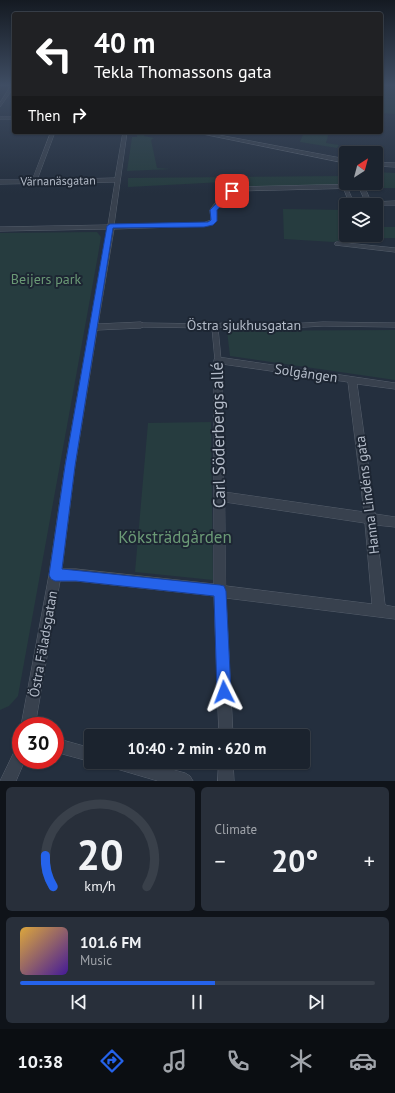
<!DOCTYPE html>
<html lang="en">
<head>
<meta charset="utf-8">
<style>
  :root { --surface:#1b232e; --page:#282f3a; --text:#f1f3f6; --muted:#a0a4aa; --line:#39404a; --accent:#2563eb }
  body { margin:0; font-family:"PT Sans",sans-serif; background:var(--page); color:var(--text); height:100vh; display:flex; flex-direction:column; font-size:15px; white-space:nowrap }
  * { box-sizing:border-box; margin:0 }
  p { font-size:13px; color:var(--muted) }
  .icon { flex:none; width:22px; height:22px; fill:none; stroke:currentColor; stroke-width:2; stroke-linecap:round; stroke-linejoin:round }
  .map { position:relative; height:781px; overflow:hidden }
  .side { display:flex; flex-direction:column; gap:6px; padding:6px; background:#0f1319; flex:1 }
  .side>* { flex:none }
  .hud { position:absolute; left:12px; top:12px; width:371px; height:122px; border-radius:4px; box-shadow:0 1px 3px #0004,0 0 0 1px var(--line); background:#202124; color:#fff; overflow:hidden }
  .needle { width:26px; rotate:36deg }
  .controls { position:absolute; left:339px; top:146px; display:grid; gap:8px }
  .controls a { display:grid; place-items:center; width:44px; height:44px; border-radius:4px; background:var(--surface); box-shadow:0 1px 3px #0004,0 0 0 1px var(--line); font-size:20px }
  .speed { position:absolute; left:12px; top:717px; display:flex; gap:8px; font-size:20px; font-weight:700; text-align:center }
  .speed>* { display:grid; place-content:center; width:52px; height:52px; border-radius:50%; background:var(--surface); box-shadow:0 1px 3px #0004,0 0 0 1px var(--line); line-height:1 }
  .speed .limit { border:6px solid #d22; background:#fff; color:#111 }
  .pin { position:absolute; display:grid; place-items:center; width:34px; height:34px; color:#fff; margin:-17px; border-radius:8px; box-shadow:0 2px 6px #0006 }
  .me { position:absolute; width:44px; margin:-22px; rotate:357deg; stroke-linejoin:round; filter:drop-shadow(0 0 3px #0008) }
  .turn { display:flex; align-items:center; gap:14px; height:84px; padding:0 16px; font-size:18px }
  .turn .icon { width:52px; height:52px; stroke-width:2.5 }
  .turn b { display:block; font-size:28px; line-height:34px }
  .then { display:flex; align-items:center; height:38px; padding:0 16px; background:#0003; gap:8px; font-size:15px }
  .big { font-size:30px; font-weight:600; line-height:1.1 }
  .side .card { flex:1; display:flex; flex-direction:column; justify-content:center; gap:6px; min-width:0; padding:0 14px; border-radius:6px; background:var(--page) }
  .side .dial { align-items:center; gap:0 }
  .dial svg { height:104px; overflow:visible; fill:none; stroke:var(--line); stroke-width:7; stroke-linecap:round; text-anchor:middle }
  .dial text { fill:var(--text); stroke:none }
  .song { display:flex; align-items:center; gap:12px }
  .cover { width:48px; height:48px; border-radius:6px; background:linear-gradient(135deg,hsl(40 70% 55%),hsl(260 70% 35%)) }
  .played { height:4px; border-radius:2px; background:linear-gradient(90deg,var(--accent) 55%,var(--line) 55%) }
  .keys { display:flex; justify-content:space-around; direction:ltr }
  .heat { display:flex; justify-content:space-between; align-items:center; font-size:22px; direction:ltr }
  .side .tiles { flex:1; display:grid; gap:6px; grid-template-columns:1fr 1fr }
  .card:last-child { grid-column:span 2 }
  .trip { position:absolute; left:84px; top:729px; width:226px; height:40px; border-radius:4px; background:var(--surface); box-shadow:0 1px 3px #0004,0 0 0 1px var(--line); font-weight:600; line-height:40px; text-align:center }
  .tabs { display:flex; height:64px; justify-content:space-around; align-items:center; background:#0b0e12; color:var(--muted) }
  .tabs .icon { width:28px; height:28px }
  .tabs .active { color:var(--accent) }
  .tabs b { font-size:18px; color:var(--text) }
  .map>svg:first-child { display:block }
</style>
</head>
<body>
<div class="map">
<svg width="395" height="781" viewBox="0 0 395 781">
  <rect width="100%" height="100%" fill="#242f3e"/>
  <g fill="#263c3f">
    <path d="M 381,84 L 395,87 L 395,114 L 381,113 Z"/>
    <path d="M 134,132 L 144,132 L 144,136 L 154,138 L 151,140 L 157,168 L 171,169 L 127,171 L 132,137 L 137,137 L 137,134 L 132,134 Z"/>
    <path d="M 304,132 L 329,132 L 326,143 L 339,145 L 337,148 L 300,142 Z"/>
    <path d="M 376,172 L 395,173 L 395,188 L 366,188 L 365,184 L 232,188 L 224,182 L 128,187 L 128,178 L 346,176 L 346,183 L 376,183 Z"/>
    <path d="M 283,209 L 346,210 L 346,235 L 376,235 L 376,227 L 395,227 L 395,238 L 346,239 L 333,242 L 284,239 Z"/>
    <path d="M 97,232 L 101,237 L 98,255 L 18,696 L 9,706 L 0,710 L 0,233 Z"/>
    <path d="M 395,330 L 395,380 L 230,356 L 227,331 Z"/>
    <path d="M 211,422 L 213,580 L 135,572 L 148,423 Z"/>
  </g>
  <g fill="none" stroke-linecap="round" stroke-linejoin="round">
    <defs>
      <g id="pedestrian">
        <path d="M 343,186 L 347,187 L 354,203 L 369,203 L 371,204 L 371,205 L 350,205 L 343,187 Z"/>
        <path d="M 232,322 L 269,325 L 323,322 L 395,323 L 395,327 L 323,326 L 269,329 L 232,326 L 218,328 L 221,360 L 218,362 L 215,360 L 212,328 L 141,327 L 138,325 L 141,323 L 215,324 Z"/>
      </g>
      <g id="minor">
        <path d="M 12,84 L 14,84 L 14,87 L 0,107 L 0,103 Z"/>
        <rect x="0" y="117" width="14" height="2"/>
        <path d="M 51,132 L 55,132 L 37,180 L 115,178 L 123,132 L 127,132 L 114,225 L 203,223 L 211,220 L 210,210 C 217,200 224,191 236,187 L 358,184 L 357,183 L 363,183 L 371,202 L 395,201 L 395,205 L 367,205 L 359,188 L 237,191 L 228,196 L 216,210 L 216,222 L 206,226 L 114,229 L 98,324 L 141,322 L 145,325 L 141,328 L 97,330 L 75,466 L 62,569 L 76,569 L 214,584 L 214,360 L 215,358 L 218,357 L 395,383 L 395,389 L 357,384 L 375,514 L 395,517 L 395,527 L 376,525 L 385,605 L 395,607 L 395,619 L 226,598 L 233,736 L 219,736 L 214,596 L 76,581 L 60,581 L 35,726 L 21,726 L 49,575 L 65,466 L 107,229 L 0,231 L 0,227 L 108,225 L 115,182 L 0,184 L 0,180 L 32,180 ZM 222,364 L 348,382 L 364,512 L 224,492 ZM 225,502 L 365,523 L 372,604 L 226,586 Z"/>
        <path d="M 193,132 L 203,132 L 346,159 L 346,163 Z"/>
        <path d="M 376,162 L 395,163 L 395,167 L 376,166 Z"/>
        <path d="M 337,242 L 395,248 L 395,252 L 335,245 L 335,243 Z"/>
        <path d="M 55,738 L 91,748 L 92,762 L 55,752 Z"/>
        <path d="M 21,746 L 21,760 L 25,760 L 16,781 L 0,781 L 16,748 Z"/>
        <path d="M 110,762 L 144,762 L 185,773 L 190,776 L 193,781 L 158,781 L 117,769 L 112,767 Z"/>
        <path d="M 219,762 L 233,762 L 234,781 L 218,781 Z"/>
      </g>
    </defs>
    <use href="#pedestrian" stroke="#565f6c" stroke-width="1"/>
    <use href="#minor" stroke="#565f6c" stroke-width="1"/>
    <use href="#pedestrian" fill="#38414e" fill-rule="evenodd"/>
    <use href="#minor" fill="#38414e" fill-rule="evenodd"/>
  </g>
  <linearGradient id="sky" x2="0" y2="1"><stop stop-color="#141a22"/><stop offset="0.44" stop-color="#3f4d63"/><stop offset="1" stop-color="#3f4d63" stop-opacity="0"/></linearGradient>
  <rect width="395" height="193" fill="url(#sky)"/>
  <path fill="#2563eb" stroke="#184099" d="M 230,190 L 235,191 L 217,210 L 217,221 L 213,225 L 204,227 L 113,228 L 75,466 L 62,569 L 220,585 L 224,586 L 226,591 L 231,692 L 229,697 L 224,699 L 219,697 L 217,692 L 214,596 L 76,581 L 55,581 L 51,579 L 49,575 L 65,466 L 107,226 L 110,224 L 208,222 L 211,220 L 210,210 Z"/>
  <g text-anchor="middle" stroke-width="4" stroke-linejoin="round" paint-order="stroke">
    <g font-size="12" fill="#b4bcc9" stroke="#1d2633">
      <text transform="translate(58 181) rotate(-1)" y="4">Värnanäsgatan</text>
    </g>
    <g font-size="14" fill="#6b9a76" stroke="#1d2633">
      <text x="46" y="284">Beijers park</text>
    </g>
    <g font-size="14" fill="#b4bcc9" stroke="#1d2633">
      <text x="244" y="330">Östra sjukhusgatan</text>
      <text transform="translate(306 373) rotate(8)" y="5">Solgången</text>
      <text transform="translate(367 495) rotate(-97)" y="5">Hanna Lindéns gata</text>
      <text transform="translate(43 644) rotate(-80)" y="5">Östra Fäladsgatan</text>
    </g>
    <g font-size="17" fill="#b4bcc9" stroke="#1d2633">
      <text transform="translate(218 435) rotate(-91)" y="6">Carl Söderbergs allé</text>
    </g>
    <g font-size="17" fill="#6b9a76" stroke="#1d2633">
      <text x="175" y="543">Köksträdgården</text>
    </g>
  </g>
</svg>
<div class="controls">
<a><svg class="needle" viewBox="-14 -14 28 28"><path d="M0-13l5 13h-10z" fill="#e53935"/><path d="M0 13l5-13h-10z" fill="#a0a4aa"/></svg></a>
<a><svg class="icon" aria-label="layers" viewBox="0 0 24 24"><path d="M12 4l9 5-9 5-9-5zM3 14l9 5 9-5"/></svg></a>
</div>
<div class="speed"><div class="limit">30</div></div>
<div class="pin" style="left:232px;top:191px;background:#d93025"><svg class="icon" aria-label="arrive" viewBox="0 0 24 24"><path d="M6 21V4h12l-3 4 3 4H6"/></svg></div>
<svg class="me" style="left:224px;top:692px" viewBox="-20 -20 40 40"><path d="M0-17L14 15 0 8-14 15z" fill="#2563eb" stroke="#fff" stroke-width="4"/></svg>
<div class="trip">10:40 · 2 min · 620 m</div>
<div class="hud">
<div class="turn"><svg class="icon" aria-label="left" viewBox="0 0 24 24"><path d="M17 20v-9H6M10 6l-5 5 5 5"/></svg><div><b>40 m</b>Tekla Thomassons gata</div></div>
<div class="then">Then<svg class="icon" aria-label="right" viewBox="0 0 24 24"><path d="M7 20v-9h11M14 6l5 5-5 5"/></svg></div>
</div>
</div>
<section class="side">
<div class="tiles">
<div class="card dial"><svg viewBox="0 0 100 80">
<path d="M14 69A42 42 0 1 1 86 69"/>
<path d="M14 69A42 42 0 0 1 8 45" stroke="#2563eb"/>
<text x="50" y="56" font-size="32" font-weight="700">20</text>
<text x="50" y="72" font-size="11">km/h</text>
</svg></div>
<div class="card"><p>Climate</p>
<div class="heat"><a>−</a><b class="big">20°</b><a>+</a></div>
</div>
<div class="card">
<div class="song"><i class="cover"></i><div><b>101.6 FM</b><p>Music</p></div></div>
<div class="played"></div>
<div class="keys"><svg class="icon" aria-label="previous" viewBox="0 0 24 24"><path d="M18 5L8 12l10 7zM5 5v14"/></svg><svg class="icon" aria-label="pause" viewBox="0 0 24 24"><path d="M8 5v14M16 5v14"/></svg><svg class="icon" aria-label="next" viewBox="0 0 24 24"><path d="M6 5l10 7-10 7zM19 5v14"/></svg></div>
</div>
</div>
</section>
<nav class="tabs">
<b>10:38</b>
<svg class="icon active" aria-label="directions" viewBox="0 0 24 24"><path d="M12 3l9 9-9 9-9-9zM9 14v-3h6M13 9l2 2-2 2"/></svg>
<svg class="icon" aria-label="music" viewBox="0 0 24 24"><path d="M9 18V5l10-2v13"/><circle cx="6" cy="18" r="3"/><circle cx="16" cy="16" r="3"/></svg>
<svg class="icon" aria-label="phone" viewBox="0 0 24 24"><path d="M5 4h4l2 5-3 2q2 4 5 5l2-3 5 2v4C11 20 4 13 5 4z"/></svg>
<svg class="icon" aria-label="climate" viewBox="0 0 24 24"><path d="M12 3v18M4 7l16 10M4 17L20 7"/></svg>
<svg class="icon" aria-label="car" viewBox="0 0 24 24"><path d="M5 17H2v-5l4-1 3-4h7l3 4 3 1v5h-3M9 17h6M6 11h13"/><circle cx="7" cy="17" r="2"/><circle cx="17" cy="17" r="2"/></svg>
</nav>
</body>
</html>
